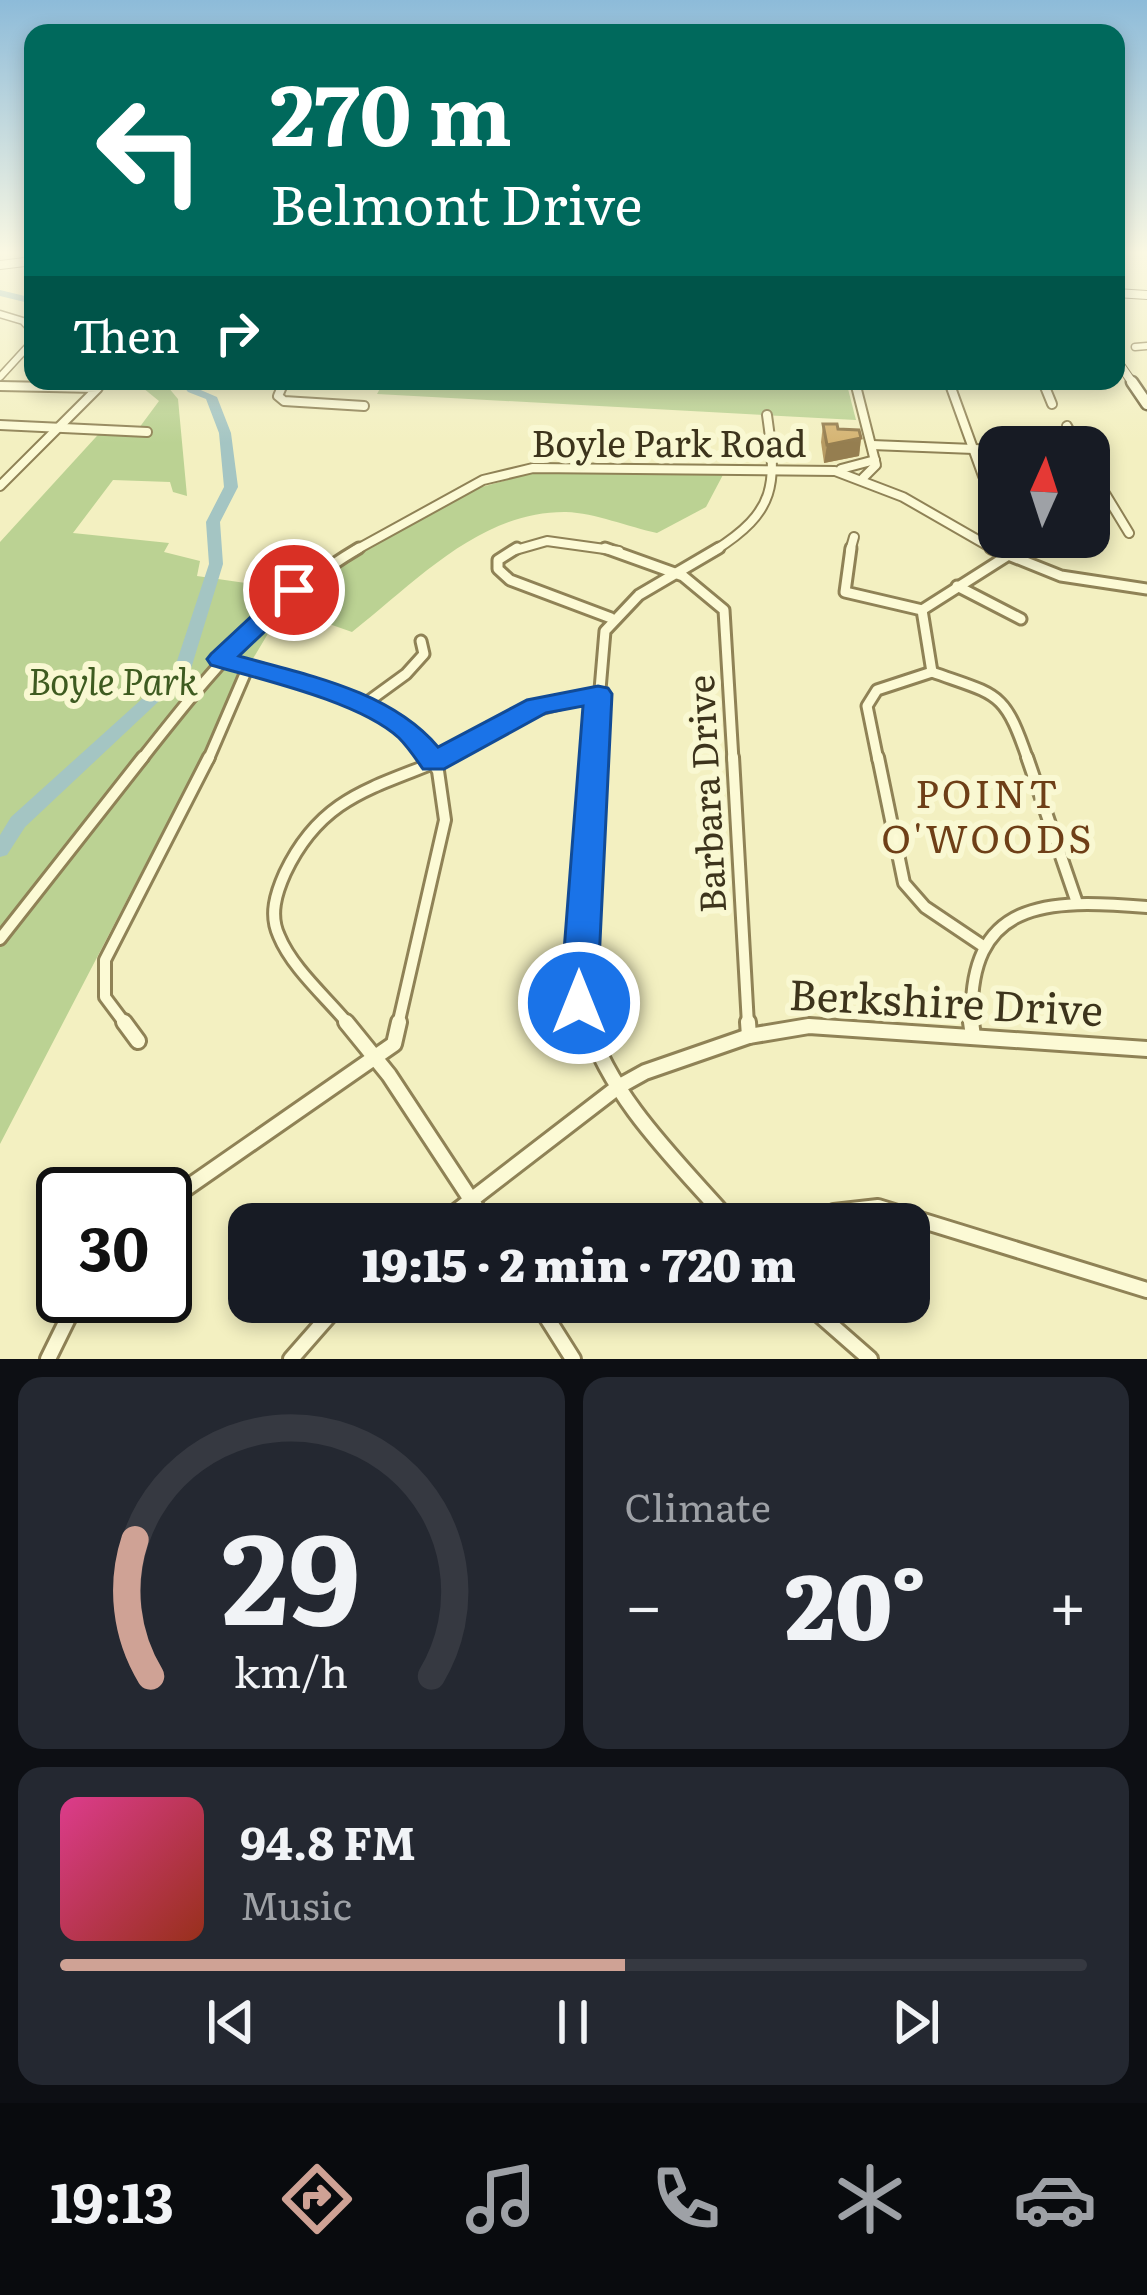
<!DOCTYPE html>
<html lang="en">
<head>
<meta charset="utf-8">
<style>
  :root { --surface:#171b24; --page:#242831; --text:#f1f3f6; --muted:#9ea1a6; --line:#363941; --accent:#cfa295 }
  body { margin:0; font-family:Literata,serif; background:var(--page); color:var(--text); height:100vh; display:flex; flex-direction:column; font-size:45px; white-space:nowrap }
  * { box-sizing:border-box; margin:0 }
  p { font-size:39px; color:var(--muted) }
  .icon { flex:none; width:66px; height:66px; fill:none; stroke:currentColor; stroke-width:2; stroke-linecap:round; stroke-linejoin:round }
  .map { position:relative; height:1359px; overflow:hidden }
  .details { display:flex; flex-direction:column; gap:18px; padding:18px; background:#0d0f14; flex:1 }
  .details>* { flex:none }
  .top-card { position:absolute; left:24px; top:24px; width:1101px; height:366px; border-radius:24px; box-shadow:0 6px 18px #0003; background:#00695c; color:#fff; overflow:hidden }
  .needle { width:78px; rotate:3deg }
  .fabs { position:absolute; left:978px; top:426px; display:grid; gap:24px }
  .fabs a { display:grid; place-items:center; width:132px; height:132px; border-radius:24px; background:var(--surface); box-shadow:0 6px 18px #0003; font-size:60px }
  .speed { position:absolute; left:36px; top:1167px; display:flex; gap:24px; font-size:60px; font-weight:700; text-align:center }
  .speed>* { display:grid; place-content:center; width:156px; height:156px; border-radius:50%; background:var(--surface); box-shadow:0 6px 18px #0003; line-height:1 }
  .speed .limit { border:6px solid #111; border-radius:18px; background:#fff; color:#111 }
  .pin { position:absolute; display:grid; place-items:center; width:102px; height:102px; color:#fff; margin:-51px; border:6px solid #fff; border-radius:50%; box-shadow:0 3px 12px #0007 }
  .me { position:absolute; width:132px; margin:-66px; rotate:0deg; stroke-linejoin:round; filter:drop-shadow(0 0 9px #0008) }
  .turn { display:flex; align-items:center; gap:42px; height:252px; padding:0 48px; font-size:54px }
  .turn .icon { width:156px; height:156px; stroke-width:2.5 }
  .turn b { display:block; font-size:84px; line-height:102px }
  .then { display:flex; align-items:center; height:114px; padding:0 48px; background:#0003; gap:24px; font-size:45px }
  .big { font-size:90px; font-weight:800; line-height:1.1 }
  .details .tile { flex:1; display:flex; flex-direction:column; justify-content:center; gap:18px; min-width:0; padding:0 42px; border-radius:24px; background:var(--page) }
  .details .dial { align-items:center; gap:0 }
  .dial svg { height:312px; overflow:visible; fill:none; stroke:var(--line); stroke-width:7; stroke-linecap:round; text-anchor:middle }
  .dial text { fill:var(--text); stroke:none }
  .song { display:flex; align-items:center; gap:36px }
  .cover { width:144px; height:144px; border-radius:18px; background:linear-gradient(135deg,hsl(330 70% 55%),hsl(10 70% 35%)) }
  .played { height:12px; border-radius:6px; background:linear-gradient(90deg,var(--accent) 55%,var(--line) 55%) }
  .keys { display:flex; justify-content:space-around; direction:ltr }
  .heat { display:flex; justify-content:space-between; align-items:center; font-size:66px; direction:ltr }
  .details .tiles { flex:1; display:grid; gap:18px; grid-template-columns:1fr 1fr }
  .tile:last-child { grid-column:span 2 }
  .trip { position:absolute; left:228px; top:1203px; width:702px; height:120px; border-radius:24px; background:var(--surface); box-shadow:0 6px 18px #0003; font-weight:800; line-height:120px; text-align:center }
  .dock { display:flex; height:192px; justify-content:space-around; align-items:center; background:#090b0e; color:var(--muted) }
  .dock .icon { width:84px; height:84px }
  .dock .active { color:var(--accent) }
  .dock b { font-size:54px; color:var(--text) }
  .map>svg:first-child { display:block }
</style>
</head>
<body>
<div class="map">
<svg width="1147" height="1359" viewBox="0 0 1147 1359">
  <rect width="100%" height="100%" fill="#f3f0c1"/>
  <g fill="#bbd293">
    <path d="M 163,381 L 178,399 L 187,496 L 173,492 L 170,482 L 113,480 L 73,533 L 169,543 L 164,552 L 200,561 L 197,576 L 294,590 L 248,667 L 0,1144 L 0,542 L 106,426 L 139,428 L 159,401 L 143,388 L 55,383 Z"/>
    <path d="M 384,381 L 846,381 L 856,420 L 377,394 Z"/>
    <path d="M 725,471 L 706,507 L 657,533 C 629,527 595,513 566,512 C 480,511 416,582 352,632 L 295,612 L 311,589 L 351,559 L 471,490 L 536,472 Z"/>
  </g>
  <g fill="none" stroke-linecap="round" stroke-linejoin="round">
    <g fill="#a4c5c3" fill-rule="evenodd">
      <path d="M 0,290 L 33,298 L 33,304 L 0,296 Z"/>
      <path d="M 179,381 L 191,381 L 196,388 L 217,397 L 231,433 L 238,487 L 220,522 L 223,564 L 190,672 L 25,827 L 7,855 L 0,857 L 0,835 L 11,817 L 174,670 L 209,564 L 206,522 L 224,487 L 219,433 L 206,399 L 188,392 Z"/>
    </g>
    <defs>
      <g id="street-far4">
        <path d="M 0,314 L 23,321 L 33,332"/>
        <path d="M 1135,347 L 1147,346"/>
        <path d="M 0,377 L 33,341"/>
      </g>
      <g id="street-far3">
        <path d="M 284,382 L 278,396 L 284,401 L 364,406"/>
        <path d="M 855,382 L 876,465 L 863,478"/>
        <path d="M 949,382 L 983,476 L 999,491"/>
        <path d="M 1043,382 L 1052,404"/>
        <path d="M 0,386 L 98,388 L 0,486"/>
        <path d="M 0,425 L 147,432"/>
        <path d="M 1067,426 L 1078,447"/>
        <path d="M 872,445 L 999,450"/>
        <path d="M 1089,467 L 1129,533"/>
        <path d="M 841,469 L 875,460"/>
        <path d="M 354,551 L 483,480 L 533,468 L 835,471 L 903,497 L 997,551"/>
        <path d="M 512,551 L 547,541 L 619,551"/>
        <path d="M 714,551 C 777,511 777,485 767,415"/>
        <path d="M 850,551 L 854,537"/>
      </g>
      <g id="street-far2">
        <path d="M 517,548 L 498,560 L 498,569 L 510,580 L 611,618"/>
        <path d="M 605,548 L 683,576 L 724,610 L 733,760"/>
        <path d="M 851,548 L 845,592 L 922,610"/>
        <path d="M 991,548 L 1061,576 L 1147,589"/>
        <path d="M 957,586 L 1021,619"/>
        <path d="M 221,659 C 286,676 394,702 431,760"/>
        <path d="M 932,672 C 999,696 1004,690 1028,760"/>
        <path d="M 932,672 L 922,610 L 1007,556"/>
        <path d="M 362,706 L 406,674 L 424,654 L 421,641"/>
        <path d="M 141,760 C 209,674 263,605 359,548"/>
        <path d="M 208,760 L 248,667"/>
        <path d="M 441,760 L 536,710 L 598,694"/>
        <path d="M 594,760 L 605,631 L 639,595 L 719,548"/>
        <path d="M 878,760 L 867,706 L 877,690 L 932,672"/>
      </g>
      <g id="street-far1">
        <path d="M 733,757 L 748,1025"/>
        <path d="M 878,757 L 904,883 L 925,907 L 983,946"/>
        <path d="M 1027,757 L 1076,900"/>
        <path d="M 0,939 L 143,757"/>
        <path d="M 126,1025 L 105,997 L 105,960 L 209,757"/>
        <path d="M 349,1025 C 327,998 292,968 279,936 C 269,915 276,893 285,873 C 322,795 375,788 448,757"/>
        <path d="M 398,1025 L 445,820 L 438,771 L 429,757"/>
        <path d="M 588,1025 L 577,971 L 595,757"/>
        <path d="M 972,1025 C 966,898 1048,899 1147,907"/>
      </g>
      <g id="street">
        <path d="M 124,1022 L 138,1041"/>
        <path d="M 346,1022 L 389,1075 L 487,1224"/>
        <path d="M 587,1022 C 613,1102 678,1162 732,1224"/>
        <path d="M 748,1022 L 749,1036"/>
        <path d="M 971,1022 L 973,1036"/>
        <path d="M 165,1203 L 394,1044 L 399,1022"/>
        <path d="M 440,1224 L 618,1087 L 645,1072 L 749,1036 L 809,1026 L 1147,1049"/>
        <path d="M 807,1224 L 834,1212 L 878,1207 L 1147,1290"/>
        <path d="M 537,1302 L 573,1359"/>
        <path d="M 805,1302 L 870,1359"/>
        <path d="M 48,1359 L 79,1296"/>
        <path d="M 291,1359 L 341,1302"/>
      </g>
      <g id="secondary-far1">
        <path d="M 0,265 L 33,261"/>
        <path d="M 1116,293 L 1147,295"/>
        <path d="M 1116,359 L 1134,385"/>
      </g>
      <path id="secondary" d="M 1132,382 L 1147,404"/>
    </defs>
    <use href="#street-far4" stroke="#8f8256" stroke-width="9"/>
    <use href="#street-far3" stroke="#8f8256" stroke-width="12"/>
    <use href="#street-far2" stroke="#8f8256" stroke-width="15"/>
    <use href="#street-far1" stroke="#8f8256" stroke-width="16"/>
    <use href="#street" stroke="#8f8256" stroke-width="20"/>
    <use href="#secondary-far1" stroke="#706339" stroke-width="10"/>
    <use href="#secondary" stroke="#706339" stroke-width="15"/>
    <use href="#street-far4" stroke="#fcfad5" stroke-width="6"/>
    <use href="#street-far3" stroke="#fcfad5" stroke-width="8"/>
    <use href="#street-far2" stroke="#fcfad5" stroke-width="9"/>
    <use href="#street-far1" stroke="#fcfad5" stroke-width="10"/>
    <use href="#street" stroke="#fcfad5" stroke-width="14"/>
    <use href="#secondary-far1" stroke="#fcfad5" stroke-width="8"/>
    <use href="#secondary" stroke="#fcfad5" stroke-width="10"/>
  </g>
  <path fill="#b79b63" d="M 823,424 L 861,438 L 859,456 L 824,463 L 821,442 Z"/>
  <g fill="#957e50">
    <path d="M 242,381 L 267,381 L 243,386 Z"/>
    <path d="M 861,438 L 859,456 L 824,463 L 827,445 Z"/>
  </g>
  <path fill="#d5b473" stroke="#957e50" stroke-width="3" d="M 823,424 L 837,424 L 838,429 L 859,430 L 861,438 L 827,445 Z"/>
  <linearGradient id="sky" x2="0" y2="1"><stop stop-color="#8dbbd9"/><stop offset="0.57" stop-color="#faf8e3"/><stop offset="1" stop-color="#faf8e3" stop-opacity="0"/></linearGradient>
  <rect width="1147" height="443" fill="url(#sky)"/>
  <path fill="#1a73e8" stroke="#114b97" stroke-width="3" d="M 294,583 L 303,585 L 306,590 L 303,595 L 239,656 C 307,675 391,691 438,747 L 527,700 L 598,686 L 608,688 L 612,694 L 597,1003 L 592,1014 L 579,1018 L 566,1014 L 560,1003 L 583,706 L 546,713 L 444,769 L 423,769 C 416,759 408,747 399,738 C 360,702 263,680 211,665 L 207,659 L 211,654 L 285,585 Z"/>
  <g text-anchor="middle" stroke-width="12" stroke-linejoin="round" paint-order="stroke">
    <g font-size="36" fill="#3d341c" stroke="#f9f8d2">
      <text x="669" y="457">Boyle Park Road</text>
      <text transform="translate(707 794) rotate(-93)" y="13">Barbara Drive</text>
    </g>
    <g font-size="36" font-style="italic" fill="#3e5b20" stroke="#f9f8d2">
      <text x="113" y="695">Boyle Park</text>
    </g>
    <g font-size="39" letter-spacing="3" fill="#6e3f17" stroke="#f9f8d2">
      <text x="988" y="808">POINT<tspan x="988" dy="45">O'WOODS</tspan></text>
    </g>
    <g font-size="42" fill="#3d341c" stroke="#f9f8d2">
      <text transform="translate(946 1003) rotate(3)" y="15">Berkshire Drive</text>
    </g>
  </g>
</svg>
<div class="fabs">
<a><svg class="needle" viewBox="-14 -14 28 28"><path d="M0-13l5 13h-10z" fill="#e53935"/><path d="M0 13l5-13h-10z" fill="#9ea1a6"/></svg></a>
</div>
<div class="speed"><div class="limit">30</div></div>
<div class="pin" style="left:294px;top:590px;background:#d93025"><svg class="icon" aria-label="arrive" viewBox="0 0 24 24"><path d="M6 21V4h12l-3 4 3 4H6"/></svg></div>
<svg class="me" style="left:579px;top:1003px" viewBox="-20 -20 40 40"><circle r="17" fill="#1a73e8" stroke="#fff" stroke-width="3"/><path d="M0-11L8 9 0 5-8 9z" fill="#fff"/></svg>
<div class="trip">19:15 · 2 min · 720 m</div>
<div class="top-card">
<div class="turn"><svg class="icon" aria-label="left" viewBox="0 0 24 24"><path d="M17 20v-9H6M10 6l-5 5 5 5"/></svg><div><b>270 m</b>Belmont Drive</div></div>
<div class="then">Then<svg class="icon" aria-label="right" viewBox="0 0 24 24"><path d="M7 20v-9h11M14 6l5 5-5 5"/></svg></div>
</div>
</div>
<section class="details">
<div class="tiles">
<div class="tile dial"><svg viewBox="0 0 100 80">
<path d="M14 69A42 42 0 1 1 86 69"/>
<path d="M14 69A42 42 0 0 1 10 34" stroke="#cfa295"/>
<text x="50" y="56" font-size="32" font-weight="700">29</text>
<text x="50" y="72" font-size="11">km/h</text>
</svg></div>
<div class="tile"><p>Climate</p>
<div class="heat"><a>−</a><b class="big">20°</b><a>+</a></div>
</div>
<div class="tile">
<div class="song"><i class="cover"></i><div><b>94.8 FM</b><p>Music</p></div></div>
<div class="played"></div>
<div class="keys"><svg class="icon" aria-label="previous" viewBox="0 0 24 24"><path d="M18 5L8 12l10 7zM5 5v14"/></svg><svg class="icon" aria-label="pause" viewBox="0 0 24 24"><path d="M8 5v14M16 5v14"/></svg><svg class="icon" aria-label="next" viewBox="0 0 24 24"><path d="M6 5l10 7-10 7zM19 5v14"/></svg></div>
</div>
</div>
</section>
<nav class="dock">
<b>19:13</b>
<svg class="icon active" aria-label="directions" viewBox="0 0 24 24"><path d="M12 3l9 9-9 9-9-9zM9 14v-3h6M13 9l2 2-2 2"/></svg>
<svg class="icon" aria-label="music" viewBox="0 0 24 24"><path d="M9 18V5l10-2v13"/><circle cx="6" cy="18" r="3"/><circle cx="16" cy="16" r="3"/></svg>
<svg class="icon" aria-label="phone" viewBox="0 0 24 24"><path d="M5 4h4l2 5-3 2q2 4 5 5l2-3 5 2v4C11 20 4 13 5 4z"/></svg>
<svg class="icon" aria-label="climate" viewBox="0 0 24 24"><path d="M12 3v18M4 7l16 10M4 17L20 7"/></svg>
<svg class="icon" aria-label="car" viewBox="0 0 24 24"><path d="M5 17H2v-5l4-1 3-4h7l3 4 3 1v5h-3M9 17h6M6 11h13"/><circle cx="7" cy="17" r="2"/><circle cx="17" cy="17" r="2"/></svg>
</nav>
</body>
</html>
